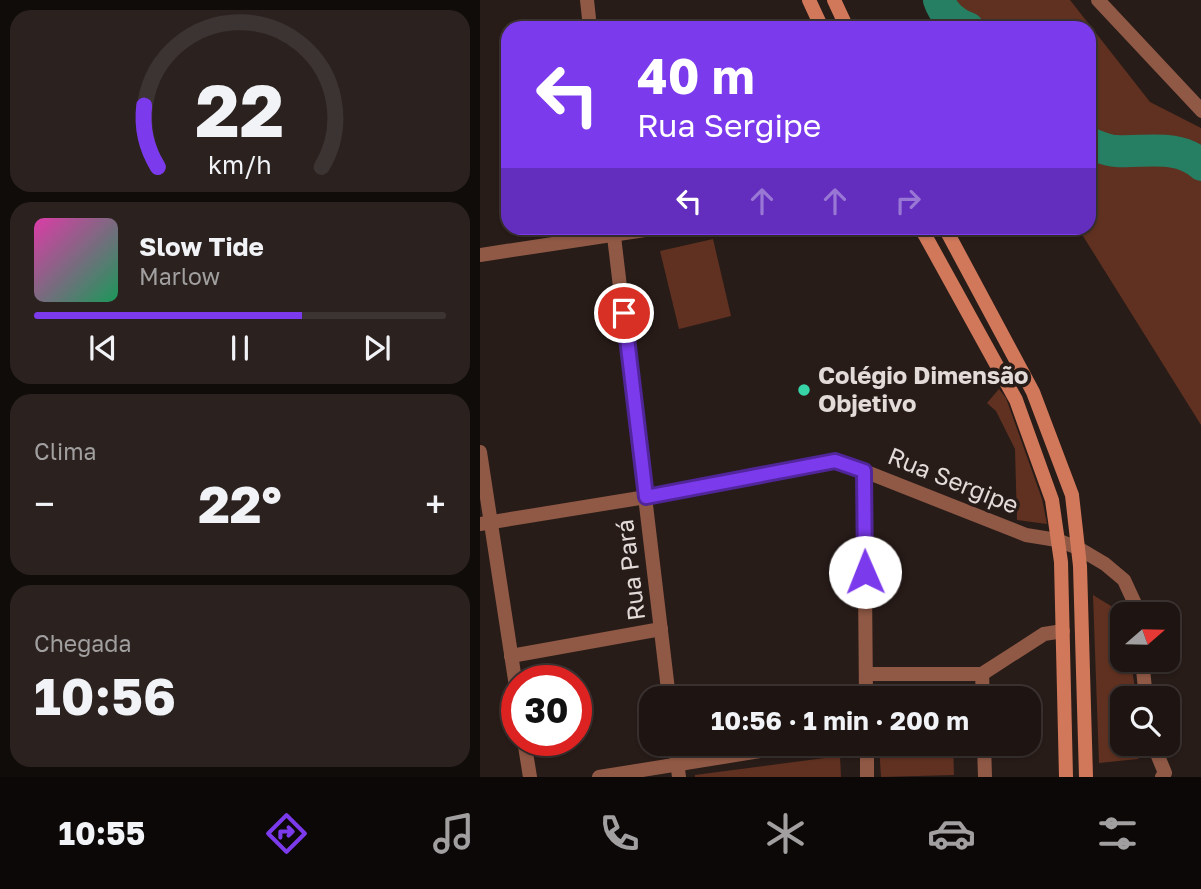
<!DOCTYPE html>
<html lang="pt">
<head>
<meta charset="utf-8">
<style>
  :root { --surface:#1e1512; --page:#2b2220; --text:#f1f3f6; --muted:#a19f9f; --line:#3c3432; --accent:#7c3aed }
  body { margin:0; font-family:"Golos Text",sans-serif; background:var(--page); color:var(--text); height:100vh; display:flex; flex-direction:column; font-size:26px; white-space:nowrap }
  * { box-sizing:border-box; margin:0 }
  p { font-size:23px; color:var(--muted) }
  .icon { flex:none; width:38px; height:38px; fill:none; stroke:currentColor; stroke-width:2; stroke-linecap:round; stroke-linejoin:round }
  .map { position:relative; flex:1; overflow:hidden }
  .panel { display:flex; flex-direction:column; gap:10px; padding:10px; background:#100c0a; width:480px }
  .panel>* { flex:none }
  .top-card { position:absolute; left:21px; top:21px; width:595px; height:214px; border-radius:21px; box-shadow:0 2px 5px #0004,0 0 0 2px var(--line); background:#7c3aed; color:#fff; overflow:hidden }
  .needle { width:46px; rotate:70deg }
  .buttons { position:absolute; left:630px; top:602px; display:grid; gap:14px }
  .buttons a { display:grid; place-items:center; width:70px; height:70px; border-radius:14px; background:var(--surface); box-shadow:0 2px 5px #0004,0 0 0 2px var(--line); font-size:35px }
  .speed { position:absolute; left:21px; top:665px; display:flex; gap:14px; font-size:35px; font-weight:700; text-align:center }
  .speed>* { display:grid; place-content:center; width:91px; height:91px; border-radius:50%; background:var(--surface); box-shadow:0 2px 5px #0004,0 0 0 2px var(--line); line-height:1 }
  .speed .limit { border:10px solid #d22; background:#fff; color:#111 }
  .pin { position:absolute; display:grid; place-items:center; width:60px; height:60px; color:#fff; margin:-30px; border:4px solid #fff; border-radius:50%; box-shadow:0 2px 7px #0007 }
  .me { position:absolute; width:77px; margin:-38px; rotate:359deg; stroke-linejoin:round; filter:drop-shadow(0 0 5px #0008) }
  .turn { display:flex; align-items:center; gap:24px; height:147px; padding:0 21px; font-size:32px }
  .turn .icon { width:91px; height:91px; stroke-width:2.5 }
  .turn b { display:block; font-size:49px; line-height:60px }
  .lanes { display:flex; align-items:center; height:66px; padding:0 21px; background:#0003; justify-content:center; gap:35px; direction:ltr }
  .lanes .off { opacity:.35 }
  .big { font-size:52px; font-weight:700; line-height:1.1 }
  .panel .card { flex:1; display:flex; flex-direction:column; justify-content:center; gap:10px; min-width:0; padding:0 24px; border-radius:21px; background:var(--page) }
  .panel .dial { align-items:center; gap:0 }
  .dial svg { height:182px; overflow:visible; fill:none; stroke:var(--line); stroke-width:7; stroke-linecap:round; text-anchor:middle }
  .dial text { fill:var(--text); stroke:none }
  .song { display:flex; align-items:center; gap:21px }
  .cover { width:84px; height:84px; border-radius:10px; background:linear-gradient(135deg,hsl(320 70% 55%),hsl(150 70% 35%)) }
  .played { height:7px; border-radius:4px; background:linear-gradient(90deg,var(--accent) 65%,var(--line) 65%) }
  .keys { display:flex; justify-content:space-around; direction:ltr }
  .heat { display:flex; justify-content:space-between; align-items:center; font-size:38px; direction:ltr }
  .trip { position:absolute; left:159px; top:686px; width:402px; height:70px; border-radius:21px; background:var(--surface); box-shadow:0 2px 5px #0004,0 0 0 2px var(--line); font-weight:700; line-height:70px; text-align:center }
  .tabs { display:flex; height:112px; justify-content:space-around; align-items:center; background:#0c0807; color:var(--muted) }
  .tabs .icon { width:49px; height:49px }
  .tabs .selected { color:var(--accent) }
  .tabs b { font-size:32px; color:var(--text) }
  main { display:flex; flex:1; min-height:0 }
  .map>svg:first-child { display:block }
</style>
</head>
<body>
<main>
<section class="panel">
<div class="card dial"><svg viewBox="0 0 100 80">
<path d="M14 69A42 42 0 1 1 86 69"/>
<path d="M14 69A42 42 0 0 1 8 42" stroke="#7c3aed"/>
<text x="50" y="56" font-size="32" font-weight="700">22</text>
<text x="50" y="72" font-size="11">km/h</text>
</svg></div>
<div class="card">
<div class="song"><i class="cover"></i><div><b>Slow Tide</b><p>Marlow</p></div></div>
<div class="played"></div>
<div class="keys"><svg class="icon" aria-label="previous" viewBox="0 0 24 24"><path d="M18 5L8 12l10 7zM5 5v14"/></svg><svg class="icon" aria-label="pause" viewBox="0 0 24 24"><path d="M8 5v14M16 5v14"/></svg><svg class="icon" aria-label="next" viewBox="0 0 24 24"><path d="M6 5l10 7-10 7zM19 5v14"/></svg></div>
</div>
<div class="card"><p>Clima</p>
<div class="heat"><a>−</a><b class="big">22°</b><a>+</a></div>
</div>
<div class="card"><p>Chegada</p><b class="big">10:56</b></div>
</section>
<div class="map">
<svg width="722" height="777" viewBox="0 0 722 777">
  <rect width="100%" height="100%" fill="#281c18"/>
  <g fill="#603120">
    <path d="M 453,0 L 590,0 L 670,102 L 721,128 L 721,425 L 598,228 L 609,228 L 609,28 L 485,28 Z"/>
    <path d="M 233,239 L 251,316 L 199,329 L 180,251 Z"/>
    <path d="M 519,389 L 526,398 L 562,499 L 567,524 L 537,520 L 535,449 L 516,411 L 507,403 Z"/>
    <path d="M 613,595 L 631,606 L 642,616 L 642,660 L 651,660 L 656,698 L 642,698 L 642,744 L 667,744 L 668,747 L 658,759 L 619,763 Z"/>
    <path d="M 399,744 L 473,744 L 474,775 L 401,777 Z"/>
    <path d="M 360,756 L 361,777 L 215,777 L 215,775 Z"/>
  </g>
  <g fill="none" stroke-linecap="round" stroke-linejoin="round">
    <g stroke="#267e63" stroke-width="32">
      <path d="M 459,0 C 463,13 475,24 488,28"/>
      <path d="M 609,143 C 617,146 627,151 636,151 C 665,153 697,143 722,165"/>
    </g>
    <g stroke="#905946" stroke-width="14">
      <path d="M 107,0 L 110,28"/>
      <path d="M 618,0 L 722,111"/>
      <path d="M 133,228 L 189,698"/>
      <path d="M 0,255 L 178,228"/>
      <path d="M 0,452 L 37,693"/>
      <path d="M 384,471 L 386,698"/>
      <path d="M 0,524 L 166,497 L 355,461 L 384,471 L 546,535 L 577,540 L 598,548 L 625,564 L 644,580 L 656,606 L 657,614"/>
      <path d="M 31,656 L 181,629"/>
      <path d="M 662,660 L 666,698"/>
      <path d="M 386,674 L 502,674 L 564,634 L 583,631"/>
      <path d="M 502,674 L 503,698"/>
      <path d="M 44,740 L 50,777"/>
      <path d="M 195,744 L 199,777"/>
      <path d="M 387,744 L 387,777"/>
      <path d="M 504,744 L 505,777"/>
      <path d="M 673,744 L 685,773 L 682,777"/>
      <path d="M 119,777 L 324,744"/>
    </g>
    <g stroke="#d1785a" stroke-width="14">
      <path d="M 329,0 L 342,28"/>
      <path d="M 354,0 L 367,28"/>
      <path d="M 441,228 L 536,400 L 572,500 L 581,562 L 586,777"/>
      <path d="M 465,228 L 553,392 L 592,495 L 600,566 L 606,777"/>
    </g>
  </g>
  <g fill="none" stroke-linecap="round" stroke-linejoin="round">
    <defs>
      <path id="route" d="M 144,313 L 166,497 L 355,461 L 384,471 L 385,572"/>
    </defs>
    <use href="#route" stroke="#51269a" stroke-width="18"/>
    <use href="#route" stroke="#7c3aed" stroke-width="12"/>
  </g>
  <circle fill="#36d4a7" stroke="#281c18" stroke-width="2.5" cx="324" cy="390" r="7"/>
  <g text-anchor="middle" stroke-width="7" stroke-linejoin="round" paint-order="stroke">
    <g font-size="24" font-weight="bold" fill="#e3dbd8" stroke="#281c18" text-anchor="start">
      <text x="338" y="384">Colégio Dimensão<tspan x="338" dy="28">Objetivo</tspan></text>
    </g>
    <g font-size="24" fill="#e3dbd8" stroke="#281c18">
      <text transform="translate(473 481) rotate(22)" y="8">Rua Sergipe</text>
      <text transform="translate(151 570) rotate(-97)" y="8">Rua Pará</text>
    </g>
  </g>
</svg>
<div class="buttons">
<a><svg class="needle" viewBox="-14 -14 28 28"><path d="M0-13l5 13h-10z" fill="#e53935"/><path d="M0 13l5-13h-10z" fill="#a19f9f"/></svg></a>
<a><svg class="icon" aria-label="search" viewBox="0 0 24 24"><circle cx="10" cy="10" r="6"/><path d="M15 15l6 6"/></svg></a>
</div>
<div class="speed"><div class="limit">30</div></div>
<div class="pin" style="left:144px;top:313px;background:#d93025"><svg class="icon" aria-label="arrive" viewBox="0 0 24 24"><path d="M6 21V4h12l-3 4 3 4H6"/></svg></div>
<svg class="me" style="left:385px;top:572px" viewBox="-20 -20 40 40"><circle r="19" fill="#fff"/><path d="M0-13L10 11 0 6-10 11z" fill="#7c3aed"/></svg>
<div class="trip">10:56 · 1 min · 200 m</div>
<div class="top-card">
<div class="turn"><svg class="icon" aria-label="left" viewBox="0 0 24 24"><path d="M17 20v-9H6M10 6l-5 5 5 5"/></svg><div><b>40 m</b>Rua Sergipe</div></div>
<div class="lanes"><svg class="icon" aria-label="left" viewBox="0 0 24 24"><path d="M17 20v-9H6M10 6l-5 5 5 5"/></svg><svg class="icon off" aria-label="ahead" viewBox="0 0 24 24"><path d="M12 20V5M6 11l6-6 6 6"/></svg><svg class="icon off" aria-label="ahead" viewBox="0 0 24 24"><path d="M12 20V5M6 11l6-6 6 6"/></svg><svg class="icon off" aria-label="right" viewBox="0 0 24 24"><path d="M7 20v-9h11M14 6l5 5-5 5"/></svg></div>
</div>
</div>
</main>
<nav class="tabs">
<b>10:55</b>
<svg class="icon selected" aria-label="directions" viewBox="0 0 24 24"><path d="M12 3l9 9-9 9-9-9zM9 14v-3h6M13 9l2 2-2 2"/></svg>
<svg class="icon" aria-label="music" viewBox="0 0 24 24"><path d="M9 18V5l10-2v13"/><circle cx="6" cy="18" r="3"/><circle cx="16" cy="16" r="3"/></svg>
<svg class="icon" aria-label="phone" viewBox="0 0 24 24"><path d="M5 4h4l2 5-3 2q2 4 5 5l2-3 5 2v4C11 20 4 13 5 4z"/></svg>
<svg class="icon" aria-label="climate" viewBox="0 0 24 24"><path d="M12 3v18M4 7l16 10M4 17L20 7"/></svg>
<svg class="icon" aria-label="car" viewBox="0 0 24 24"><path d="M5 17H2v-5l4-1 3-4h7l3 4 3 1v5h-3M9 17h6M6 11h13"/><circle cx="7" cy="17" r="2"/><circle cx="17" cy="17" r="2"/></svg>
<svg class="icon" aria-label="filters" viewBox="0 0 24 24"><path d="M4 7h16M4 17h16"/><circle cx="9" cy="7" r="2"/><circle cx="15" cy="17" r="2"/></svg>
</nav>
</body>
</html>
